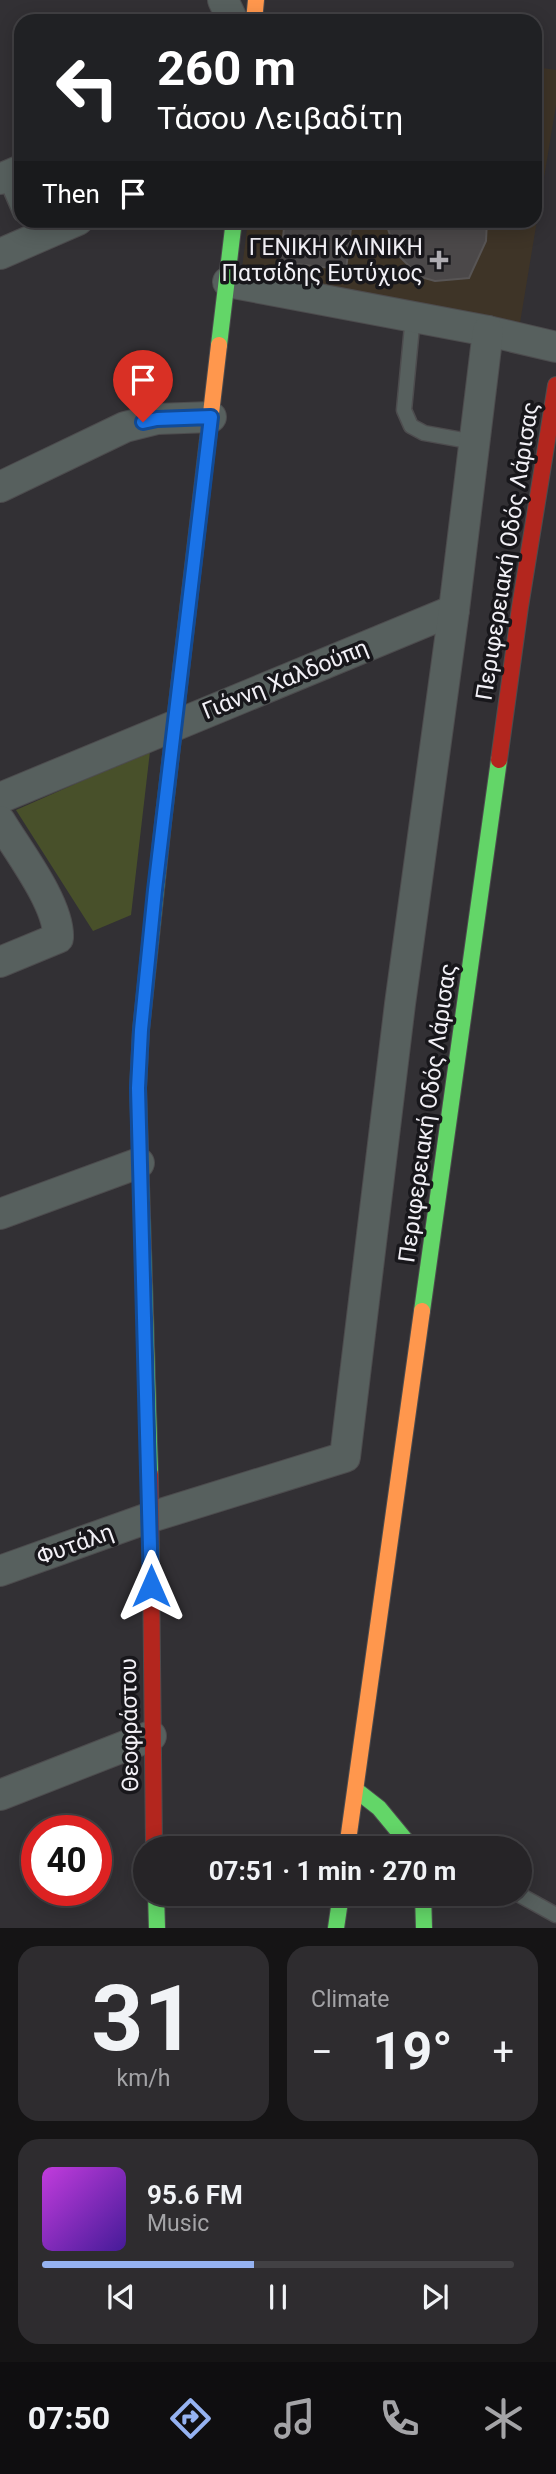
<!DOCTYPE html>
<html lang="en">
<head>
<meta charset="utf-8">
<style>
  :root { --surface:#262427; --page:#2e2c2f; --text:#f1f3f6; --muted:#a4a4a7; --line:#424144; --accent:#95b2f1 }
  body { margin:0; font-family:Roboto,sans-serif; background:var(--page); color:var(--text); height:100vh; display:flex; flex-direction:column; font-size:26px; white-space:nowrap }
  * { box-sizing:border-box; margin:0 }
  p { font-size:23px; color:var(--muted) }
  .icon { flex:none; width:38px; height:38px; fill:none; stroke:currentColor; stroke-width:2; stroke-linecap:round; stroke-linejoin:round }
  .map { position:relative; height:1928px; overflow:hidden }
  .sheet { display:flex; flex-direction:column; gap:18px; padding:18px; background:#151415; flex:1 }
  .sheet>* { flex:none }
  .top-card { position:absolute; left:14px; top:14px; width:528px; height:214px; border-radius:21px; box-shadow:0 4px 18px #0003,0 0 0 2px var(--line); background:#202124; color:#fff; overflow:hidden }
  .speed { position:absolute; left:21px; top:1815px; display:flex; gap:14px; font-size:35px; font-weight:700; text-align:center }
  .speed>* { display:grid; place-content:center; width:91px; height:91px; border-radius:50%; background:var(--surface); box-shadow:0 4px 18px #0003,0 0 0 2px var(--line); line-height:1 }
  .speed .limit { border:10px solid #d22; background:#fff; color:#111 }
  .pin { position:absolute; display:grid; place-items:center; width:60px; height:60px; color:#fff; margin:-72px -30px; border-radius:50% 50% 50% 0; rotate:-45deg; box-shadow:0 0 7px #0007 }
  .pin .icon { rotate:45deg }
  .me { position:absolute; width:77px; margin:-38px; rotate:0deg; stroke-linejoin:round; filter:drop-shadow(0 0 5px #0008) }
  .turn { display:flex; align-items:center; gap:24px; height:147px; padding:0 28px; font-size:32px }
  .turn .icon { width:91px; height:91px; stroke-width:2.5 }
  .turn b { display:block; font-size:49px; line-height:60px }
  .then { display:flex; align-items:center; height:66px; padding:0 28px; background:#0003; gap:14px; font-size:26px }
  .big { font-size:52px; font-weight:700; line-height:1.1 }
  .sheet .card { flex:1; display:flex; flex-direction:column; justify-content:center; gap:10px; min-width:0; padding:0 24px; border-radius:21px; background:var(--page) }
  .sheet .dial { align-items:center; gap:0 }
  .dial b { font-size:91px; line-height:1 }
  .song { display:flex; align-items:center; gap:21px }
  .cover { width:84px; height:84px; border-radius:10px; background:linear-gradient(135deg,hsl(290 70% 55%),hsl(260 70% 35%)) }
  .played { height:7px; border-radius:4px; background:linear-gradient(90deg,var(--accent) 45%,var(--line) 45%) }
  .keys { display:flex; justify-content:space-around; direction:ltr }
  .heat { display:flex; justify-content:space-between; align-items:center; font-size:38px; direction:ltr }
  .sheet .tiles { flex:1; display:grid; gap:18px; grid-template-columns:1fr 1fr }
  .card:last-child { grid-column:span 2 }
  .trip { position:absolute; left:133px; top:1836px; width:399px; height:70px; border-radius:35px; background:var(--surface); box-shadow:0 4px 18px #0003,0 0 0 2px var(--line); font-weight:700; line-height:70px; text-align:center }
  .dock { display:flex; height:112px; justify-content:space-around; align-items:center; background:#0f0e10; color:var(--muted) }
  .dock .icon { width:49px; height:49px }
  .dock .active { color:var(--accent) }
  .dock b { font-size:32px; color:var(--text) }
  .map>svg:first-child { display:block }
</style>
</head>
<body>
<div class="map">
<svg width="556" height="1928" viewBox="0 0 556 1928">
  <rect width="100%" height="100%" fill="#323034"/>
  <path fill="#3e3427" d="M 536,67 L 556,70 L 556,105 L 520,323 L 241,276 L 248,221 L 536,220 Z"/>
  <path fill="#48502a" d="M 150,751 L 131,915 L 93,931 L 16,810 Z"/>
  <g fill="#4b4849" stroke="#585555" stroke-width="2">
    <path d="M 285,220 L 352,220 L 346,270 L 280,262 Z"/>
    <path d="M 385,220 L 487,220 L 486,241 L 469,278 L 435,281 L 421,277 L 413,270 L 396,253 Z"/>
  </g>
  <g fill="none" stroke-linecap="round" stroke-linejoin="round">
    <defs>
      <g id="lane">
        <path d="M 5,177 L 21,214"/>
        <path d="M 413,316 L 404,410 L 411,426 L 424,433 L 474,442"/>
        <path d="M 518,1894 L 556,1915"/>
      </g>
      <g id="street">
        <path d="M 223,0 L 233,21"/>
        <path d="M 0,179 L 21,170"/>
        <path d="M 0,254 L 78,220"/>
        <path d="M 228,282 L 488,331 L 556,347"/>
        <path d="M 0,487 L 125,427 L 157,419 L 211,417"/>
        <path d="M 0,798 L 454,610"/>
        <path d="M 0,821 C 18,851 60,905 58,938 L 0,962"/>
        <path d="M 0,1214 L 139,1163"/>
        <path d="M 0,1571 L 151,1517 L 345,1457 L 400,1004 L 454,610 L 488,331"/>
        <path d="M 0,1795 L 151,1736"/>
      </g>
      <g id="fast">
        <path d="M 219,345 L 234,220"/>
        <path d="M 422,1311 L 499,760"/>
        <path d="M 150,1474 L 138,1088 L 141,1030 L 163,823"/>
        <path d="M 356,1790 L 379,1808 L 412,1848"/>
        <path d="M 156,1894 L 157,1928"/>
        <path d="M 423,1894 L 424,1928"/>
        <path d="M 336,1928 L 341,1894"/>
      </g>
      <g id="slow">
        <path d="M 254,21 L 256,0"/>
        <path d="M 163,823 L 219,345"/>
        <path d="M 347,1848 L 422,1311"/>
      </g>
      <g id="jam">
        <path d="M 499,760 L 520,607 L 556,385"/>
        <path d="M 150,1474 L 154,1848"/>
      </g>
    </defs>
    <use href="#lane" stroke="#4d4c4e" stroke-width="17"/>
    <use href="#street" stroke="#4d4c4e" stroke-width="32"/>
    <use href="#fast" stroke="#4d4c4e" stroke-width="18"/>
    <use href="#slow" stroke="#4d4c4e" stroke-width="18"/>
    <use href="#jam" stroke="#4d4c4e" stroke-width="18"/>
    <use href="#lane" stroke="#57605e" stroke-width="14"/>
    <use href="#street" stroke="#57605e" stroke-width="30"/>
    <use href="#fast" stroke="#63d668" stroke-width="16"/>
    <use href="#slow" stroke="#ff974d" stroke-width="16"/>
    <use href="#jam" stroke="#b3261e" stroke-width="16"/>
  </g>
  <g fill="none" stroke-linecap="round" stroke-linejoin="round">
    <defs>
      <path id="route" d="M 143,422 L 157,419 L 211,417 L 155,890 L 141,1030 L 138,1088 L 151,1586"/>
    </defs>
    <use href="#route" stroke="#114b97" stroke-width="18"/>
    <use href="#route" stroke="#1a73e8" stroke-width="12"/>
  </g>
  <path fill="#afadb2" stroke="#18171b" stroke-width="2.5" d="M435.5 249.5h7v7h7v7h-7v7h-7v-7h-7v-7h7z"/>
  <g text-anchor="middle" stroke-width="7" stroke-linejoin="round" paint-order="stroke">
    <g font-size="23" fill="#f2f0f6" stroke="#18171b" text-anchor="end">
      <text x="423" y="255">ΓΕΝΙΚΗ ΚΛΙΝΙΚΗ<tspan x="423" dy="26">Πατσίδης Ευτύχιος</tspan></text>
    </g>
    <g font-size="23" fill="#f2f0f6" stroke="#18171b">
      <text transform="translate(507 551) rotate(-81)" y="8">Περιφερειακή Οδός Λάρισας</text>
      <text transform="translate(285 679) rotate(-22)" y="8">Γιάννη Χαλδούπη</text>
      <text transform="translate(427 1113) rotate(-82)" y="8">Περιφερειακή Οδός Λάρισας</text>
      <text transform="translate(75 1544) rotate(-20)" y="8">Φυτάλη</text>
      <text transform="translate(129 1725) rotate(-91)" y="8">Θεοφράστου</text>
    </g>
  </g>
</svg>
<div class="speed"><div class="limit">40</div></div>
<div class="pin" style="left:143px;top:422px;background:#d93025"><svg class="icon" aria-label="arrive" viewBox="0 0 24 24"><path d="M6 21V4h12l-3 4 3 4H6"/></svg></div>
<svg class="me" style="left:151px;top:1586px" viewBox="-20 -20 40 40"><path d="M0-17L14 15 0 8-14 15z" fill="#1a73e8" stroke="#fff" stroke-width="4"/></svg>
<div class="trip">07:51 · 1 min · 270 m</div>
<div class="top-card">
<div class="turn"><svg class="icon" aria-label="left" viewBox="0 0 24 24"><path d="M17 20v-9H6M10 6l-5 5 5 5"/></svg><div><b>260 m</b>Τάσου Λειβαδίτη</div></div>
<div class="then">Then<svg class="icon" aria-label="arrive" viewBox="0 0 24 24"><path d="M6 21V4h12l-3 4 3 4H6"/></svg></div>
</div>
</div>
<section class="sheet">
<div class="tiles">
<div class="card dial"><b>31</b><p>km/h</p></div>
<div class="card"><p>Climate</p>
<div class="heat"><a>−</a><b class="big">19°</b><a>+</a></div>
</div>
<div class="card">
<div class="song"><i class="cover"></i><div><b>95.6 FM</b><p>Music</p></div></div>
<div class="played"></div>
<div class="keys"><svg class="icon" aria-label="previous" viewBox="0 0 24 24"><path d="M18 5L8 12l10 7zM5 5v14"/></svg><svg class="icon" aria-label="pause" viewBox="0 0 24 24"><path d="M8 5v14M16 5v14"/></svg><svg class="icon" aria-label="next" viewBox="0 0 24 24"><path d="M6 5l10 7-10 7zM19 5v14"/></svg></div>
</div>
</div>
</section>
<nav class="dock">
<b>07:50</b>
<svg class="icon active" aria-label="directions" viewBox="0 0 24 24"><path d="M12 3l9 9-9 9-9-9zM9 14v-3h6M13 9l2 2-2 2"/></svg>
<svg class="icon" aria-label="music" viewBox="0 0 24 24"><path d="M9 18V5l10-2v13"/><circle cx="6" cy="18" r="3"/><circle cx="16" cy="16" r="3"/></svg>
<svg class="icon" aria-label="phone" viewBox="0 0 24 24"><path d="M5 4h4l2 5-3 2q2 4 5 5l2-3 5 2v4C11 20 4 13 5 4z"/></svg>
<svg class="icon" aria-label="climate" viewBox="0 0 24 24"><path d="M12 3v18M4 7l16 10M4 17L20 7"/></svg>
</nav>
</body>
</html>
